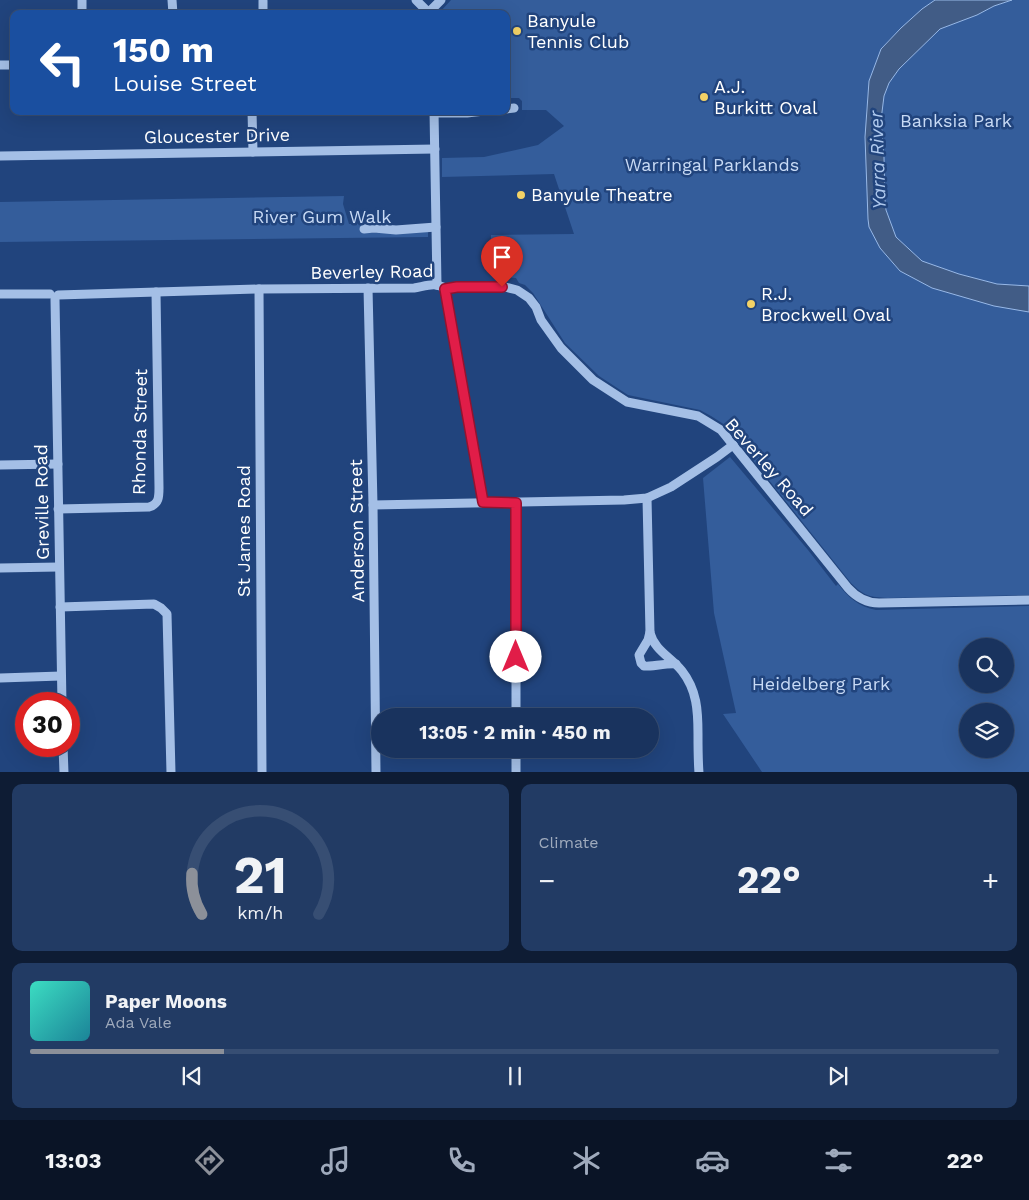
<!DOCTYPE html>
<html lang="en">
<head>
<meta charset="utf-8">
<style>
  :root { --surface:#19335e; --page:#223b64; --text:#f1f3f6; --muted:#9faabc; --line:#374e73; --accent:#8c9099 }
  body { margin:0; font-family:"Work Sans",sans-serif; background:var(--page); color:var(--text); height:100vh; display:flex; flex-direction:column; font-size:19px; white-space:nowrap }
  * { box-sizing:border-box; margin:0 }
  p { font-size:16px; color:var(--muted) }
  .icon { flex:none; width:28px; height:28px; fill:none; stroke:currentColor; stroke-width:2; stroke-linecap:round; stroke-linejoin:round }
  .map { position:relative; height:772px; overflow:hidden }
  .drawer { display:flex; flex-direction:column; gap:12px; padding:12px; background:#0e1c34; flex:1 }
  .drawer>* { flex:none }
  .hud { position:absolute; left:10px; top:10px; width:500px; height:105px; border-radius:10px; box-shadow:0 5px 20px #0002,0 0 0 1px var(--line); background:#1a4fa0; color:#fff; overflow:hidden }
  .fabs { position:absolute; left:959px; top:638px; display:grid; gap:10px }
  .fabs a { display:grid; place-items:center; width:55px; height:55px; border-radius:50%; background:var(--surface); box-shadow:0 5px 20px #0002,0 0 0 1px var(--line); font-size:25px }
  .speed { position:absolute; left:15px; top:692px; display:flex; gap:10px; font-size:25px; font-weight:700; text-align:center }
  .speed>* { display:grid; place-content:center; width:65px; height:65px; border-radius:50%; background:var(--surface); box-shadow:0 5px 20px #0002,0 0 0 1px var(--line); line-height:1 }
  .speed .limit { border:8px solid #d22; background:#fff; color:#111 }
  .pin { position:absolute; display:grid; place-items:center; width:42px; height:42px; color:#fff; margin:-51px -21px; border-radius:50% 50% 50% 0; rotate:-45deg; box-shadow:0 0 5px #0007 }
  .pin .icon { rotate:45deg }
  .me { position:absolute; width:55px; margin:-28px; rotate:0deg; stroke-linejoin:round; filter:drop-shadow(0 0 4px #0008) }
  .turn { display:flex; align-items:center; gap:18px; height:105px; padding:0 20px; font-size:22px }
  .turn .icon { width:65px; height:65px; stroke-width:2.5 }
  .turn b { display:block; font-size:35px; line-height:42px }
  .big { font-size:38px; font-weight:700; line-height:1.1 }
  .drawer .widget { flex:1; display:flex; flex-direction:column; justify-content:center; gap:8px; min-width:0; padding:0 18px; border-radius:10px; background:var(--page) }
  .drawer .dial { align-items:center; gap:0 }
  .dial svg { height:130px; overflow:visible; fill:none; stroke:var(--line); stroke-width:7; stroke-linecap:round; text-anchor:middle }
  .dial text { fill:var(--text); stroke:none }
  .song { display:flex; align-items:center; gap:15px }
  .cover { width:60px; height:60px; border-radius:8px; background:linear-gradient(135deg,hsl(170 70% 55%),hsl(190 70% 35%)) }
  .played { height:5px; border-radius:2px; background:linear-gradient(90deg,var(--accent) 20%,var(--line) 20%) }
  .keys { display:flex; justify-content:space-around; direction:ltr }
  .heat { display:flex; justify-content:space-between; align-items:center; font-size:28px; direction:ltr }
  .drawer .tiles { flex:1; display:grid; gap:12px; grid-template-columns:1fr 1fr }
  .widget:last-child { grid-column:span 2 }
  .trip { position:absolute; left:371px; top:708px; width:288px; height:50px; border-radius:25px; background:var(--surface); box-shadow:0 5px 20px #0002,0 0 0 1px var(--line); font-weight:700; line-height:50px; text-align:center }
  .menu { display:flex; height:80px; justify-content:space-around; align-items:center; background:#0a1426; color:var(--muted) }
  .menu .icon { width:35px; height:35px }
  .menu .selected { color:var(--accent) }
  .menu b { font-size:22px; color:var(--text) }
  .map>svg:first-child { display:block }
</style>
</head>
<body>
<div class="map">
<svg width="1029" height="773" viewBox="0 0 1029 773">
  <rect width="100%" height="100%" fill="#21447d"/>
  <g fill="#345d9b" fill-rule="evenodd">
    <path d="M 451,0 L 935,0 L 922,9 L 889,40 L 881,49 L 869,81 L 866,117 L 880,248 L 900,271 L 932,288 L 971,299 L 1029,312 L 1029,595 L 887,598 C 870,597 864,596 851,583 L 725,425 L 711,416 L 700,410 L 628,395 L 599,376 L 565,343 L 533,293 L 525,285 L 519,283 L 516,278 L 491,276 L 491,235 L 574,234 L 554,174 L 442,177 L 442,158 L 484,157 L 538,145 L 564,126 L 546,110 L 522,110 L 522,101 L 519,98 L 508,98 L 506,100 L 506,14 L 440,14 L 440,12 Z"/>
    <path d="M 1012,0 L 1029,0 L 1029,286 L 997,284 L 959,274 L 922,261 L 896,237 L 886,210 L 885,200 L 884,157 L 881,120 L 884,96 L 889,83 L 899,69 L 940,29 L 977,15 L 994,6 Z"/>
    <path d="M 344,196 L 343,204 L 349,224 L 363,223 L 364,233 L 428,231 L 428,237 L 0,242 L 0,202 Z"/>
    <path d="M 730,457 L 808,550 L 836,586 L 838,584 C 848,597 859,607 876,610 L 1029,606 L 1029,772 L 762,772 L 723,714 L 736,713 L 714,613 L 703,478 ZM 968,646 L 1005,646 L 1005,684 L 968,684 ZM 968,711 L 1005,711 L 1005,749 L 968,749 Z"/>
  </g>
  <path fill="#415c86" stroke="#98b9e8" d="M 935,0 L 1012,0 L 994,6 L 977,15 L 940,29 L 899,69 L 889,83 L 884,96 L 881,120 L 884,157 L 885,200 L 886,210 L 896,237 L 922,261 L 959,274 L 997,284 L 1029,286 L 1029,312 L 994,306 L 932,288 L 900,271 L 880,248 L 869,227 L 868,219 L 865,137 L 869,81 L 881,49 L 901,28 L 922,9 Z"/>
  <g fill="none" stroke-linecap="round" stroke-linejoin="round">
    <g stroke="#a4bfe6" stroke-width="9">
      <path d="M 82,0 L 82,14"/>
      <path d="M 172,0 L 173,14"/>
      <path d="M 416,0 L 430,14"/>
      <path d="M 263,1 L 263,14"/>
      <path d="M 429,12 L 441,0"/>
      <path d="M 0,65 L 14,65"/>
      <path d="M 506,109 L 514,108"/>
      <path d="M 252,111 L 253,152"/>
      <path d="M 434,111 L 437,285"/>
      <path d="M 434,113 L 467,113 L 484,111"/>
      <path d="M 0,156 L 435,149"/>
      <path d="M 364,229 L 374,228 L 396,230 L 436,227"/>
      <path d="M 368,288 L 373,505 L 376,773"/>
      <path d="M 259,289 L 262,773"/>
      <path d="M 445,289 L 483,502"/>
      <path d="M 0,294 L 50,294"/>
      <path d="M 58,295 L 259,289 L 414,288 C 421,287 430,284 436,285 C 447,287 444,290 457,287 L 505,287 L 517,290 L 529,298 L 536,307 L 541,320 L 561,348 L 593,380 L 627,402 L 698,416 L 721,430 L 848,588 C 857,598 866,603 879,603 L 1029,600"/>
      <path d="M 55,299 L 62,704"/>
      <path d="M 0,465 L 58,464"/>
      <path d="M 647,498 L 650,633 C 655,651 671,657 682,671 C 697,690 698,711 698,734 C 698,747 698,760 699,773"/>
      <path d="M 516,503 L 516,716"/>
      <path d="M 373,505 L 624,500 L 647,498 L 671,487 L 717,457 L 733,445"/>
      <path d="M 58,509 L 149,507 C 159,504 159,497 159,488 L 156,292"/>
      <path d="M 0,568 L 59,567"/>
      <path d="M 60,607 L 154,604 L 161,608 L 167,614 L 171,773"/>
      <path d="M 650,632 L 648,640 L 639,655 L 641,663 C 642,664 643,665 644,666 C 647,667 669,663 676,664"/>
      <path d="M 0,678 L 61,676"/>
      <path d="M 63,746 L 64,773"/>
      <path d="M 516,749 L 516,773"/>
    </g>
  </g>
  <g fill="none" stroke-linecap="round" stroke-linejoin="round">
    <defs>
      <path id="route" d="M 502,287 L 457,287 L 445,289 L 483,502 L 516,503 L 516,657"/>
    </defs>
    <use href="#route" stroke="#92132f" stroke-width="12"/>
    <use href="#route" stroke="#e11d48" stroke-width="9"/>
  </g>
  <g fill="#f3d266" stroke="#21447d" stroke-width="2">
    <circle cx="517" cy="31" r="5"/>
    <circle cx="704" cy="97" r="5"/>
    <circle cx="521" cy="195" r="5"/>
    <circle cx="751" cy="304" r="5"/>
  </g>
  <g text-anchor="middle" stroke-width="5" stroke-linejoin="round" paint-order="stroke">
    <g font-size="18" fill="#fff" stroke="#21447d" text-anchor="start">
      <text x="527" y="27">Banyule<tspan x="527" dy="21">Tennis Club</tspan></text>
      <text x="714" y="93">A.J.<tspan x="714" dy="21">Burkitt Oval</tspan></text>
      <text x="531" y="201">Banyule Theatre</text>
      <text x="761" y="300">R.J.<tspan x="761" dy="21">Brockwell Oval</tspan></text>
    </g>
    <g font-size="18" fill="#c8daf5" stroke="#21447d">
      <text x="956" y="127">Banksia Park</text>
      <text x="712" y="171">Warringal Parklands</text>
      <text x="322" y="223">River Gum Walk</text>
      <text x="821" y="690">Heidelberg Park</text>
    </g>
    <g font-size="18" fill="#fff" stroke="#21447d">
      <text transform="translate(217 136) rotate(-1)" y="6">Gloucester Drive</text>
      <text transform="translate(372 272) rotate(-1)" y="6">Beverley Road</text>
      <text transform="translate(140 432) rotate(-89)" y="6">Rhonda Street</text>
      <text transform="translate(769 467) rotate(49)" y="6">Beverley Road</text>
      <text transform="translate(42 502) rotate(-91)" y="6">Greville Road</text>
      <text transform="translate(244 531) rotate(-90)" y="6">St James Road</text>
      <text transform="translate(357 531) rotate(-91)" y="6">Anderson Street</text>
    </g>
    <g font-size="19" font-style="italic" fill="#afc9ee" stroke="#21447d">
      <text transform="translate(877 160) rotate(-92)" y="7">Yarra River</text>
    </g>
  </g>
</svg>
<div class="fabs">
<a><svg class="icon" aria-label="search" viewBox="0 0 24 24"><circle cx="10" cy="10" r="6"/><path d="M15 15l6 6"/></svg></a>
<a><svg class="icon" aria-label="layers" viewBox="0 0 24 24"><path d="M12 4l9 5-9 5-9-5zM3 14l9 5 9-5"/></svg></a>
</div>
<div class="speed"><div class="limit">30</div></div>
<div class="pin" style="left:502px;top:287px;background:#d93025"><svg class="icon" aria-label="arrive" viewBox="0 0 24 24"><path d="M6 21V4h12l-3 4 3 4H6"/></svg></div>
<svg class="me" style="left:516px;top:657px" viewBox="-20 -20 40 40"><circle r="19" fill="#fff"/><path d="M0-13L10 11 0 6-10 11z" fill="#e11d48"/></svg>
<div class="trip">13:05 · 2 min · 450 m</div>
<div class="hud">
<div class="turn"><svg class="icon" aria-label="left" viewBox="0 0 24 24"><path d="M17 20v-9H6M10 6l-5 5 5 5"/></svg><div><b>150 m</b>Louise Street</div></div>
</div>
</div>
<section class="drawer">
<div class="tiles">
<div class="widget dial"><svg viewBox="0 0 100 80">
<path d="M14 69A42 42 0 1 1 86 69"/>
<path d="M14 69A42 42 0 0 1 8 44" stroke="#8c9099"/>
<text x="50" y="56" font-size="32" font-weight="700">21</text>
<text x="50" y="72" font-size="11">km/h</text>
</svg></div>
<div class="widget"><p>Climate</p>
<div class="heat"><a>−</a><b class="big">22°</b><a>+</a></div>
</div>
<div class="widget">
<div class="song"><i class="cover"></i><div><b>Paper Moons</b><p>Ada Vale</p></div></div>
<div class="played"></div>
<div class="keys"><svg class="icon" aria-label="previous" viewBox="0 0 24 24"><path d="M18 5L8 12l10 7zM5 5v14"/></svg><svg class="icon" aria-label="pause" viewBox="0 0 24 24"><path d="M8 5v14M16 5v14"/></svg><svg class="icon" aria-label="next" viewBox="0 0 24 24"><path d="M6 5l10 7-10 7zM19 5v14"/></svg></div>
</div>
</div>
</section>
<nav class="menu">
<b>13:03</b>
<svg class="icon selected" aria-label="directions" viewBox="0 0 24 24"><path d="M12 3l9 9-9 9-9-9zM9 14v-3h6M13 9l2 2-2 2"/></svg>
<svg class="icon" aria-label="music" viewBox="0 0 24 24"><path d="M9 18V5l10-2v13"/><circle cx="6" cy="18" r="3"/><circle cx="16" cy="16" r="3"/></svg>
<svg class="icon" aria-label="phone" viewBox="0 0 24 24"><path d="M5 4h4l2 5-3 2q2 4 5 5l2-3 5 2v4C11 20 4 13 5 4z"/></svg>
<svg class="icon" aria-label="climate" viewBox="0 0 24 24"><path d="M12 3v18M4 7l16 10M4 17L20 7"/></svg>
<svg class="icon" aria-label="car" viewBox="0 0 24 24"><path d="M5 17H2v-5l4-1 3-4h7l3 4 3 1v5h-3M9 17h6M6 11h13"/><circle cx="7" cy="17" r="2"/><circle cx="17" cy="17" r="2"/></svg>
<svg class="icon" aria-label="filters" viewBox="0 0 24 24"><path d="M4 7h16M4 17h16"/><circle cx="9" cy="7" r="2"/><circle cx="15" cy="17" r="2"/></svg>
<b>22°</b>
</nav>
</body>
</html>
